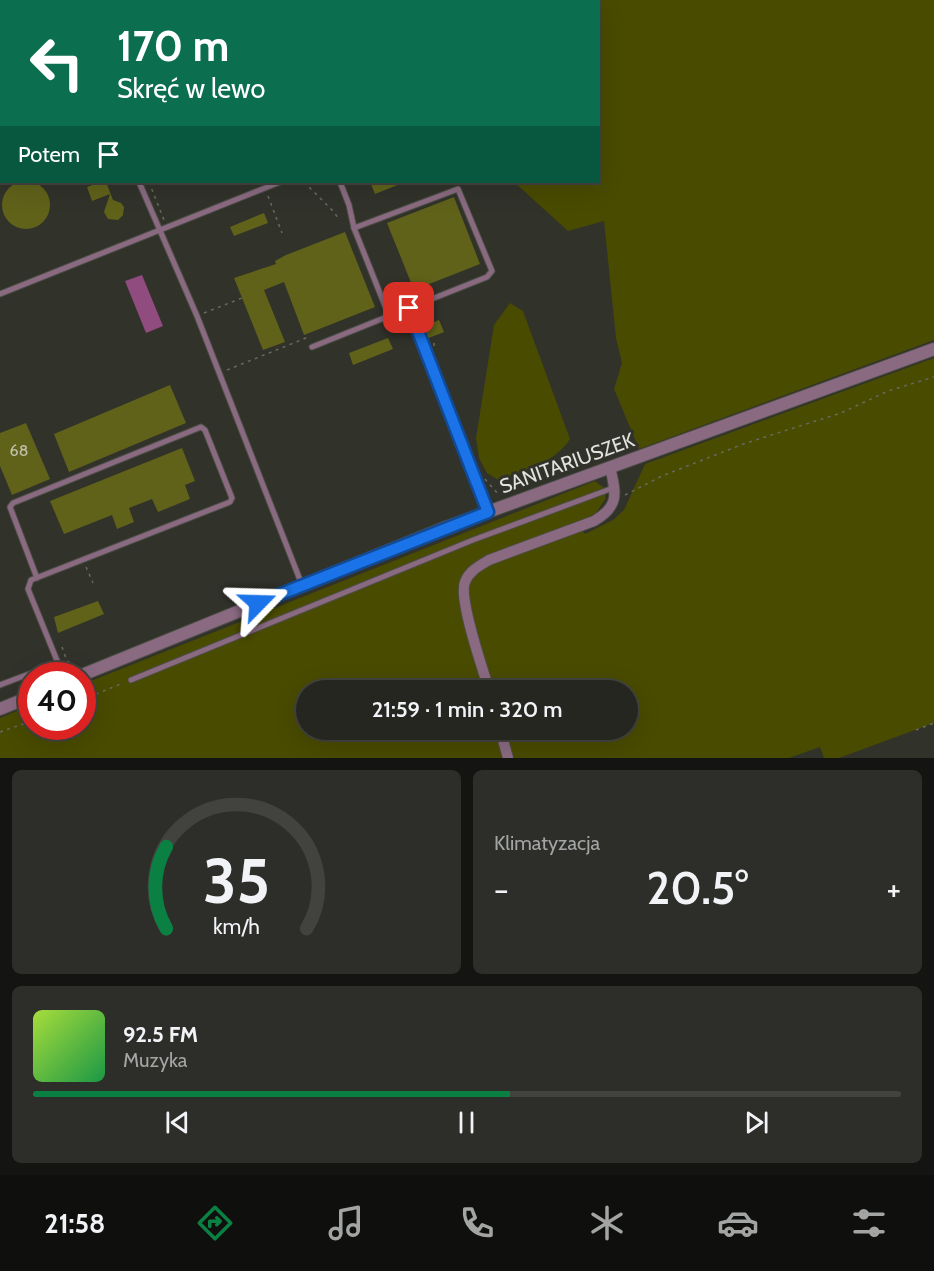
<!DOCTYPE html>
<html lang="pl">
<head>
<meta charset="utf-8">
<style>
  :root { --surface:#252620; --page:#2d2e29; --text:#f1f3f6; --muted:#a3a5a5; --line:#42433e; --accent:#0b8043 }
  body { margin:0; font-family:Cabin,sans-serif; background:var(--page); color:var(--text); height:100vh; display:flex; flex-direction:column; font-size:22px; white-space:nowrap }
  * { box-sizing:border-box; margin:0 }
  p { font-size:20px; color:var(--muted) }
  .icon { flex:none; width:33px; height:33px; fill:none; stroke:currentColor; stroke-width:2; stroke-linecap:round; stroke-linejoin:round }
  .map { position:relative; height:758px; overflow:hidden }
  .sheet { display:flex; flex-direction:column; gap:12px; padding:12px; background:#141512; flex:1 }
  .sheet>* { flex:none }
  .top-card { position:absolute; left:0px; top:0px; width:600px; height:183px; box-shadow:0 6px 24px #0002,0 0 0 2px var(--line); background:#0b6e4f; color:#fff; overflow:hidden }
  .speed { position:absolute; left:18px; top:662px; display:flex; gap:12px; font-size:30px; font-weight:700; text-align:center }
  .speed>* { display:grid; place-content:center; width:78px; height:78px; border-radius:50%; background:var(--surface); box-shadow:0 6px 24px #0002,0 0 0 2px var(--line); line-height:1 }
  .speed .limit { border:9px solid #d22; background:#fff; color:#111 }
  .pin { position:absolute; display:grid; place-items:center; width:51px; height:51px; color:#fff; margin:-26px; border-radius:12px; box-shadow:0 3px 9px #0006 }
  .me { position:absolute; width:66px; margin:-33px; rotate:68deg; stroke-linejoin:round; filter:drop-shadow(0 0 4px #0008) }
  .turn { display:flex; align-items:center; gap:21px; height:126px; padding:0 18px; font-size:27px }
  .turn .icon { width:78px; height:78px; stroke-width:2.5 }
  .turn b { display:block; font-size:42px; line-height:51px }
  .then { display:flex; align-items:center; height:57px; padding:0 18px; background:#0003; gap:12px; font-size:22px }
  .big { font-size:45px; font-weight:600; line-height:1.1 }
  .sheet .card { flex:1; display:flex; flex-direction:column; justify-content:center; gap:9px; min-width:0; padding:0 21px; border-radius:9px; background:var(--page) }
  .sheet .dial { align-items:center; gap:0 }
  .dial svg { height:156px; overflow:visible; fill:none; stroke:var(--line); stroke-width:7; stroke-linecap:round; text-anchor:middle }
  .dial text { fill:var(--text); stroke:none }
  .song { display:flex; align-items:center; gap:18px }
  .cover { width:72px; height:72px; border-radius:9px; background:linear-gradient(135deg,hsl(80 70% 55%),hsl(140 70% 35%)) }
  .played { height:6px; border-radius:3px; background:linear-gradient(90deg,var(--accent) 55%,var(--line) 55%) }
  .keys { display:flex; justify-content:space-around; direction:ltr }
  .heat { display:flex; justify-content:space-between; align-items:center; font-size:33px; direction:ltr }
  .sheet .tiles { flex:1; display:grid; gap:12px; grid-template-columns:1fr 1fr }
  .card:last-child { grid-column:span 2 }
  .trip { position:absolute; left:296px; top:680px; width:342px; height:60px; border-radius:30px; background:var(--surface); box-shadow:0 6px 24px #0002,0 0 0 2px var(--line); font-weight:600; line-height:60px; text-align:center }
  .dock { display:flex; height:96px; justify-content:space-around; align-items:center; background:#0f0f0d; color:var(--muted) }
  .dock .icon { width:42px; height:42px }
  .dock .on { color:var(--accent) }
  .dock b { font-size:27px; color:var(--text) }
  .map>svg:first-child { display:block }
</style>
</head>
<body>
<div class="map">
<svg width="934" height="758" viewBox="0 0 934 758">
  <rect width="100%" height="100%" fill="#31322a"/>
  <g fill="#494b00" fill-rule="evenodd">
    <path d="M 556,0 L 934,0 L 934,340 L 639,449 L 614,389 L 622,363 L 616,338 L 604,221 L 568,231 L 514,182 L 598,182 L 598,2 Z"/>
    <path d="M 510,303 L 523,311 L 570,439 C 555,463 523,471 498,480 L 487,473 L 479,458 L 476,438 L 494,325 Z"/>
    <path d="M 934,358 L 934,723 L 839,758 L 824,758 L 820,747 L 789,758 L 0,758 L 0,718 L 31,705 L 32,726 L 82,726 L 83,684 L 595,481 L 604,488 L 606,498 L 596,513 L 578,523 L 585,534 L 613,520 L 624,510 L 645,464 ZM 306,690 L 627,690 L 627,729 L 306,729 Z"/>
  </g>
  <path fill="#904b7f" d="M 142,275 L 163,326 L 146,333 L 125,281 Z"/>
  <g fill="#60621a">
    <circle cx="26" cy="205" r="24"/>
    <path d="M 101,182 L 106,182 L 113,200 L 121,203 L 124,207 L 123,215 L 118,220 L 108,219 L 104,212 L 110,194 L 92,201 L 87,187 Z"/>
    <path d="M 370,182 L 405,182 L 375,194 Z"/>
    <path d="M 454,197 L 480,264 L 414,290 L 387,223 Z"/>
    <path d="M 264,213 L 268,223 L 234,236 L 230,227 Z"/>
    <path d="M 345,232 L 375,307 L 304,335 L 284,282 L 264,290 L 285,342 L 263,350 L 234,278 L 276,264 L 275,261 L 286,255 Z"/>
    <path d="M 439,320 L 444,332 L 426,339 L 422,327 Z"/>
    <path d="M 388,338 L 393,349 L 353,365 L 349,353 Z"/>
    <path d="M 170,385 L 186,423 L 69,472 L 54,434 Z"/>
    <path d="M 26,423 L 50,479 L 12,495 L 0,466 L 0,433 Z"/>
    <path d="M 182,448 L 195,481 L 185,485 L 190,499 L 158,512 L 152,499 L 129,508 L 134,522 L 117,529 L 112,515 L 64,534 L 50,501 Z"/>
    <path d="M 98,601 L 104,614 L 58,633 L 54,617 Z"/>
  </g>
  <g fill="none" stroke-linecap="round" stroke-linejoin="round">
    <defs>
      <g id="service">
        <path d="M 65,0 L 66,2"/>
        <path d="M 123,0 L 124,2"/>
        <path d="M 480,0 L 480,2"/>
        <path d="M 529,0 L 529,2"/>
        <path d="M 135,2 L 139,0"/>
        <path d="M 343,2 L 347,0"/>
        <path d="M 395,2 L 396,0"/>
        <path d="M 0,141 L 2,141"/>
        <path d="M 139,182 L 197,316 L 302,585"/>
        <path d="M 354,228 L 458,189 L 492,271 L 487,277 L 389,316"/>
        <path d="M 0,294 L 280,182"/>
        <path d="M 409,308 L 488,510"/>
        <path d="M 312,347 L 389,316 L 354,228 L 349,205 L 340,182"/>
        <path d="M 37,578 L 10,507 L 13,503 L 201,427 L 205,430 L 232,498 L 230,502 L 31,580 L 28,589 L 58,663"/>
        <path d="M 131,680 L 473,540 L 613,488"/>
        <path d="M 0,685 L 58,663 L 62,675"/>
      </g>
      <g id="minor">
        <path d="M 489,690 C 483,669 458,599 465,582 C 469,571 479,566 489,560 L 594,521 C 620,506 616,493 610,467"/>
        <path d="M 500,729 L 508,758"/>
      </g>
      <g id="tertiary">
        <path d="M 82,675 L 444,528 L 934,349"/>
        <path d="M 0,709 L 32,696"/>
      </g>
    </defs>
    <use href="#service" stroke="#4d4e47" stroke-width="7"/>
    <use href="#minor" stroke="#4d4e47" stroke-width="12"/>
    <use href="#tertiary" stroke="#4d4e47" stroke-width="14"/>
    <g stroke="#686961" stroke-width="1.5" stroke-dasharray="3 4.5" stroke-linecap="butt">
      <path d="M 74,0 L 75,2"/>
      <path d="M 149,182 L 164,220"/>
      <path d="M 304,182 L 334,212 L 338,218"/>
      <path d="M 268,196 L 282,233"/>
      <path d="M 204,313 L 242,298"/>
      <path d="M 434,343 L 434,349"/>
      <path d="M 227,370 L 306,338 L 308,341"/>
      <path d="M 485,479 L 499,495"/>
      <path d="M 625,495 L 662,476 L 743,444 L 841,413 L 888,391 L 934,377"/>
      <path d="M 86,567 L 93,583"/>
      <path d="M 62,647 L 67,661 L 75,666"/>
      <path d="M 82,700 L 123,683"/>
      <path d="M 916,730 L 934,723"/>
      <path d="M 0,732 L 32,721"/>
    </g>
    <use href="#service" stroke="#8a6a81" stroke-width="5"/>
    <use href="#minor" stroke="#8a6a81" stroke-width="10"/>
    <use href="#tertiary" stroke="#8a6a81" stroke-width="12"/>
  </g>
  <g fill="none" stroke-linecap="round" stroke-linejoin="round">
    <defs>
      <path id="route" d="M 258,603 L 488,512 L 409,308"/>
    </defs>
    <use href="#route" stroke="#114b97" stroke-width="15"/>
    <use href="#route" stroke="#1a73e8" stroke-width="10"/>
  </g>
  <g text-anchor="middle" stroke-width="6" stroke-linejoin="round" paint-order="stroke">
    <g font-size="16" fill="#c1c2ac">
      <text x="19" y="456">68</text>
    </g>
    <g font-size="20" fill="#e1e2dd" stroke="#31322a">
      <text transform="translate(567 463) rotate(-20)" y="7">SANITARIUSZEK</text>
    </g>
  </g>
</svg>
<div class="speed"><div class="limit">40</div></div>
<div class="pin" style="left:409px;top:308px;background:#d93025"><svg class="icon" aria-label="arrive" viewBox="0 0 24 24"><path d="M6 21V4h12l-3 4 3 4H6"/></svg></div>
<svg class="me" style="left:258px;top:603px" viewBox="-20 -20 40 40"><path d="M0-17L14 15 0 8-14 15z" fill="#1a73e8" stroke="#fff" stroke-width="4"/></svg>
<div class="trip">21:59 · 1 min · 320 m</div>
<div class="top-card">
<div class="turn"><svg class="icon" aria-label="left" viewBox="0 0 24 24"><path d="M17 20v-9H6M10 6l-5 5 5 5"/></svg><div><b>170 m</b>Skręć w lewo</div></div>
<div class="then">Potem<svg class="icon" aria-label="arrive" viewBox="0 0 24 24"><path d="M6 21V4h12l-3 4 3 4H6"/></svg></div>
</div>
</div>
<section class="sheet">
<div class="tiles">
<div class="card dial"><svg viewBox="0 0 100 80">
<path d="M14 69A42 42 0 1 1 86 69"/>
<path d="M14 69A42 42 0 0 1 14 27" stroke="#0b8043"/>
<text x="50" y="56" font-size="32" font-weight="700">35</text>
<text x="50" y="72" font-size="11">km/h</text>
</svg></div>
<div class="card"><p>Klimatyzacja</p>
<div class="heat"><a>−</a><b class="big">20.5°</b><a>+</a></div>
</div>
<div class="card">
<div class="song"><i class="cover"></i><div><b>92.5 FM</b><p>Muzyka</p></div></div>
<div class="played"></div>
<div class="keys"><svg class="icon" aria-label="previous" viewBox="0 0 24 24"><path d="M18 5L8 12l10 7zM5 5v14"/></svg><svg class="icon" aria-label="pause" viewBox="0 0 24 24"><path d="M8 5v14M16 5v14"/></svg><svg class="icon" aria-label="next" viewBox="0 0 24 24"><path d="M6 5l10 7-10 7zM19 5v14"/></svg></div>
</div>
</div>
</section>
<nav class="dock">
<b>21:58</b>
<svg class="icon on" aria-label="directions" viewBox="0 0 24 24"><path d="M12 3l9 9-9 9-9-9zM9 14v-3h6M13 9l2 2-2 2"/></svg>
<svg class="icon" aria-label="music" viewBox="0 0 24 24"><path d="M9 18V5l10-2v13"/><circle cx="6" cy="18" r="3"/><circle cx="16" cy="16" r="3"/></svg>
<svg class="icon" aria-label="phone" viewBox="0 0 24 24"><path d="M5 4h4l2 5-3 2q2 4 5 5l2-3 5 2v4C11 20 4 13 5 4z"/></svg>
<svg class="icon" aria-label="climate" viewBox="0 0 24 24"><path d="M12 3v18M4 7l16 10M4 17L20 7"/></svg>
<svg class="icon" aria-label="car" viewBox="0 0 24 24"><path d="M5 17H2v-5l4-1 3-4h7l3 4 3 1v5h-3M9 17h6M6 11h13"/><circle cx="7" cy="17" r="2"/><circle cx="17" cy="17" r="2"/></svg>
<svg class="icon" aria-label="filters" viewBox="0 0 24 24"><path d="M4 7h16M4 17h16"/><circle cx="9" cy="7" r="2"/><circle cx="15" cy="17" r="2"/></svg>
</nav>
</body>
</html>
